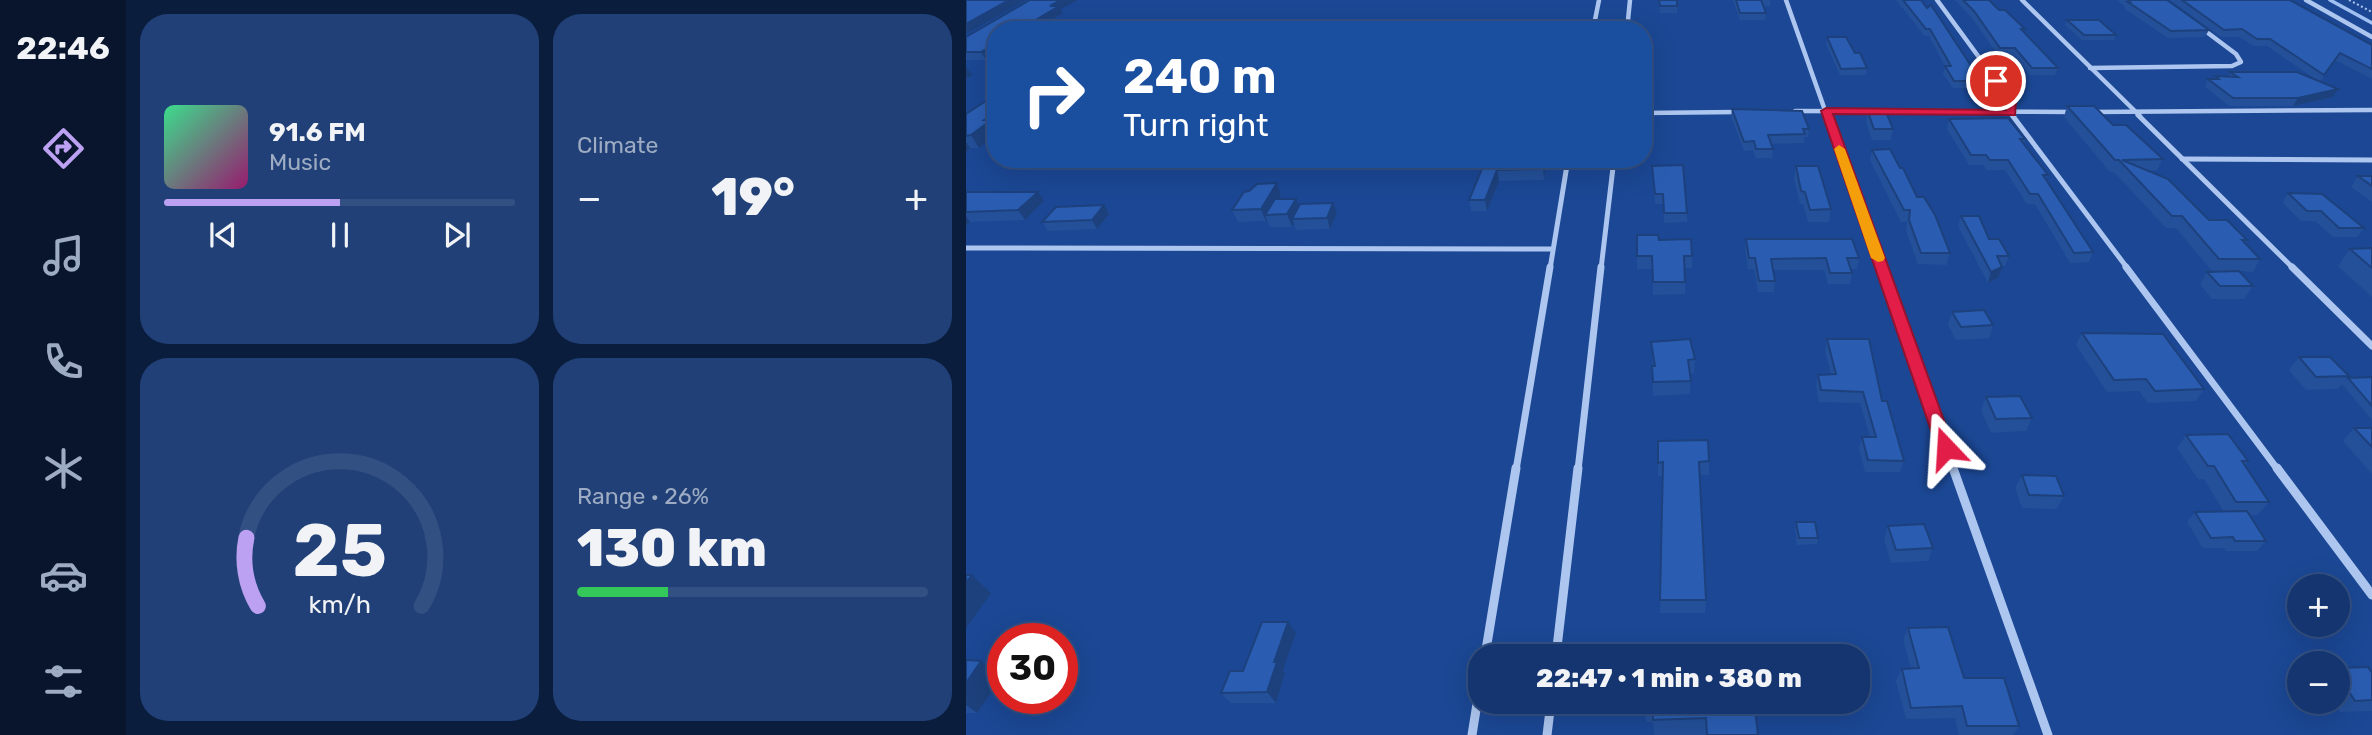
<!DOCTYPE html>
<html lang="en">
<head>
<meta charset="utf-8">
<style>
  :root { --surface:#14356f; --page:#214077; --text:#f1f3f6; --muted:#9dabc3; --line:#335082; --accent:#bca0f2 }
  body { margin:0; font-family:Rubik,sans-serif; background:var(--page); color:var(--text); height:100vh; display:flex; flex-direction:column; font-size:26px; white-space:nowrap }
  * { box-sizing:border-box; margin:0 }
  p { font-size:23px; color:var(--muted) }
  .icon { flex:none; width:38px; height:38px; fill:none; stroke:currentColor; stroke-width:2; stroke-linecap:round; stroke-linejoin:round }
  .map { position:relative; flex:1; overflow:hidden }
  .drawer { display:flex; flex-direction:column; gap:14px; padding:14px; background:#0b1d3d; width:840px }
  .drawer>* { flex:none }
  .banner { position:absolute; left:21px; top:21px; width:665px; height:147px; border-radius:28px; box-shadow:0 7px 28px #0002,0 0 0 2px var(--line); background:#1a4fa0; color:#fff; overflow:hidden }
  .fabs { position:absolute; left:1321px; top:574px; display:grid; gap:14px }
  .fabs a { display:grid; place-items:center; width:63px; height:63px; border-radius:50%; background:var(--surface); box-shadow:0 7px 28px #0002,0 0 0 2px var(--line); font-size:35px }
  .speed { position:absolute; left:21px; top:623px; display:flex; gap:14px; font-size:35px; font-weight:700; text-align:center }
  .speed>* { display:grid; place-content:center; width:91px; height:91px; border-radius:50%; background:var(--surface); box-shadow:0 7px 28px #0002,0 0 0 2px var(--line); line-height:1 }
  .speed .limit { border:10px solid #d22; background:#fff; color:#111 }
  .pin { position:absolute; display:grid; place-items:center; width:60px; height:60px; color:#fff; margin:-30px; border:4px solid #fff; border-radius:50%; box-shadow:0 2px 7px #0007 }
  .me { position:absolute; width:77px; margin:-38px; rotate:340deg; stroke-linejoin:round; filter:drop-shadow(0 0 5px #0008) }
  .turn { display:flex; align-items:center; gap:24px; height:147px; padding:0 21px; font-size:32px }
  .turn .icon { width:91px; height:91px; stroke-width:2.5 }
  .turn b { display:block; font-size:49px; line-height:60px }
  .big { font-size:52px; font-weight:800; line-height:1.1 }
  .drawer .card { flex:1; display:flex; flex-direction:column; justify-content:center; gap:10px; min-width:0; padding:0 24px; border-radius:28px; background:var(--page) }
  .drawer .dial { align-items:center; gap:0 }
  .dial svg { height:182px; overflow:visible; fill:none; stroke:var(--line); stroke-width:7; stroke-linecap:round; text-anchor:middle }
  .dial text { fill:var(--text); stroke:none }
  .song { display:flex; align-items:center; gap:21px }
  .cover { width:84px; height:84px; border-radius:10px; background:linear-gradient(135deg,hsl(150 70% 55%),hsl(320 70% 35%)) }
  .played { height:7px; border-radius:4px; background:linear-gradient(90deg,var(--accent) 50%,var(--line) 50%) }
  .keys { display:flex; justify-content:space-around; direction:ltr }
  .heat { display:flex; justify-content:space-between; align-items:center; font-size:38px; direction:ltr }
  .charge { height:10px; border-radius:5px; background:linear-gradient(90deg,#34c759 26%,var(--line) 0) }
  .drawer .tiles { flex:1; display:grid; gap:14px; grid-template-columns:repeat(2,1fr) }
  .trip { position:absolute; left:502px; top:644px; width:402px; height:70px; border-radius:28px; background:var(--surface); box-shadow:0 7px 28px #0002,0 0 0 2px var(--line); font-weight:800; line-height:70px; text-align:center }
  main { display:flex; flex:1; min-height:0 }
  .tab-bar { display:flex; flex-direction:column; width:126px; justify-content:space-around; align-items:center; background:#08152c; color:var(--muted) }
  .tab-bar .icon { width:49px; height:49px }
  .tab-bar .active { color:var(--accent) }
  .tab-bar b { font-size:32px; color:var(--text) }
  .map>svg:first-child { display:block }
</style>
</head>
<body>
<main>
<nav class="tab-bar">
<b>22:46</b>
<svg class="icon active" aria-label="directions" viewBox="0 0 24 24"><path d="M12 3l9 9-9 9-9-9zM9 14v-3h6M13 9l2 2-2 2"/></svg>
<svg class="icon" aria-label="music" viewBox="0 0 24 24"><path d="M9 18V5l10-2v13"/><circle cx="6" cy="18" r="3"/><circle cx="16" cy="16" r="3"/></svg>
<svg class="icon" aria-label="phone" viewBox="0 0 24 24"><path d="M5 4h4l2 5-3 2q2 4 5 5l2-3 5 2v4C11 20 4 13 5 4z"/></svg>
<svg class="icon" aria-label="climate" viewBox="0 0 24 24"><path d="M12 3v18M4 7l16 10M4 17L20 7"/></svg>
<svg class="icon" aria-label="car" viewBox="0 0 24 24"><path d="M5 17H2v-5l4-1 3-4h7l3 4 3 1v5h-3M9 17h6M6 11h13"/><circle cx="7" cy="17" r="2"/><circle cx="17" cy="17" r="2"/></svg>
<svg class="icon" aria-label="filters" viewBox="0 0 24 24"><path d="M4 7h16M4 17h16"/><circle cx="9" cy="7" r="2"/><circle cx="15" cy="17" r="2"/></svg>
</nav>
<section class="drawer">
<div class="tiles">
<div class="card">
<div class="song"><i class="cover"></i><div><b>91.6 FM</b><p>Music</p></div></div>
<div class="played"></div>
<div class="keys"><svg class="icon" aria-label="previous" viewBox="0 0 24 24"><path d="M18 5L8 12l10 7zM5 5v14"/></svg><svg class="icon" aria-label="pause" viewBox="0 0 24 24"><path d="M8 5v14M16 5v14"/></svg><svg class="icon" aria-label="next" viewBox="0 0 24 24"><path d="M6 5l10 7-10 7zM19 5v14"/></svg></div>
</div>
<div class="card"><p>Climate</p>
<div class="heat"><a>−</a><b class="big">19°</b><a>+</a></div>
</div>
<div class="card dial"><svg viewBox="0 0 100 80">
<path d="M14 69A42 42 0 1 1 86 69"/>
<path d="M14 69A42 42 0 0 1 9 39" stroke="#bca0f2"/>
<text x="50" y="56" font-size="32" font-weight="700">25</text>
<text x="50" y="72" font-size="11">km/h</text>
</svg></div>
<div class="card"><p>Range · 26%</p><b class="big">130 km</b><div class="charge"></div></div>
</div>
</section>
<div class="map">
<svg width="1406" height="735" viewBox="0 0 1406 735">
  <rect width="100%" height="100%" fill="#1b4794"/>
  <g fill="none" stroke-linecap="round" stroke-linejoin="round">
    <path stroke="#a0c0f1" stroke-width="3.5" d="M 1364,0 L 1406,23"/>
    <path stroke="#adc6ef" stroke-width="2" stroke-dasharray="2 2.5" stroke-linecap="butt" d="M 1383,0 L 1406,12"/>
    <g stroke="#adc6ef" stroke-width="4.5">
      <path d="M 820,0 L 861,116"/>
      <path d="M 971,0 L 1045,101 L 1048,116"/>
      <path d="M 1056,0 L 1174,116"/>
      <path d="M 1340,0 L 1406,37"/>
      <path d="M 627,30 L 633,0"/>
      <path d="M 661,30 L 664,0"/>
      <path d="M 1124,68 L 1266,66 L 1275,62 L 1270,54 L 1234,27"/>
      <path d="M 829,111 L 1108,112"/>
      <path d="M 1127,112 L 1406,110"/>
      <path d="M 677,113 L 772,112"/>
    </g>
    <g stroke="#adc6ef" stroke-width="5">
      <path d="M 861,115 L 916,269"/>
      <path d="M 1046,115 L 1162,269"/>
      <path d="M 1172,115 L 1328,269"/>
      <path d="M 1216,159 L 1406,160"/>
      <path d="M 0,248 L 585,249"/>
      <path d="M 584,269 L 602,159"/>
      <path d="M 635,269 L 648,159"/>
    </g>
    <g stroke="#adc6ef" stroke-width="7">
      <path d="M 915,267 L 988,470"/>
      <path d="M 1160,267 L 1312,470"/>
      <path d="M 1326,267 L 1406,346"/>
      <path d="M 550,470 L 584,267"/>
      <path d="M 612,470 L 635,267"/>
    </g>
    <g stroke="#adc6ef" stroke-width="9">
      <path d="M 987,468 L 1082,735"/>
      <path d="M 1311,468 L 1406,595"/>
      <path d="M 519,656 L 550,468"/>
      <path d="M 590,656 L 612,468"/>
      <path d="M 506,735 L 514,685"/>
      <path d="M 581,735 L 585,702"/>
    </g>
  </g>
  <g fill="#245099">
    <path d="M 692,0 L 711,0 L 711,13 L 694,13 Z"/>
    <path d="M 767,0 L 804,0 L 804,6 L 798,6 L 800,13 L 799,20 L 774,20 Z"/>
    <path d="M 930,0 L 955,0 L 1015,81 L 1013,88 L 987,88 L 977,74 L 979,66 L 963,36 L 959,36 Z"/>
    <path d="M 989,0 L 1023,0 L 1033,10 L 1059,29 L 1058,32 L 1092,68 L 1089,75 L 1064,75 L 1047,55 L 1032,55 L 1006,18 Z"/>
    <path d="M 1151,0 L 1201,0 L 1243,30 L 1239,37 L 1202,38 L 1159,9 L 1160,8 Z"/>
    <path d="M 1204,0 L 1324,0 L 1406,45 L 1406,79 L 1369,60 L 1354,82 L 1367,97 L 1327,106 L 1263,106 L 1239,87 L 1242,79 L 1248,79 L 1250,76 L 1262,77 L 1264,72 L 1352,81 L 1301,46 L 1288,46 L 1273,37 L 1255,37 Z"/>
    <path d="M 95,9 L 97,13 L 70,30 L 30,30 L 20,60 L 0,60 L 0,37 Z"/>
    <path d="M 1101,20 L 1150,35 L 1148,40 L 1116,40 L 1099,25 Z"/>
    <path d="M 861,37 L 889,53 L 901,68 L 900,75 L 874,75 L 860,44 Z"/>
    <path d="M 30,99 L 30,135 L 13,148 L 4,148 L 0,152 L 0,114 Z"/>
    <path d="M 1101,106 L 1147,125 L 1197,159 L 1191,170 L 1182,171 L 1243,220 L 1281,240 L 1279,243 L 1294,259 L 1287,272 L 1273,271 L 1287,286 L 1278,299 L 1246,299 L 1234,284 L 1241,272 L 1246,271 L 1210,228 L 1200,228 L 1148,172 L 1144,172 L 1098,117 Z"/>
    <path d="M 766,109 L 843,129 L 842,137 L 838,137 L 838,143 L 805,144 L 807,149 L 806,158 L 790,158 L 787,150 L 778,151 L 765,117 Z"/>
    <path d="M 902,112 L 927,129 L 925,140 L 906,140 L 900,122 Z"/>
    <path d="M 983,119 L 1059,139 L 1058,144 L 1082,175 L 1080,180 L 1127,252 L 1123,262 L 1104,263 L 1069,204 L 1061,204 L 1039,170 L 1021,170 L 1017,165 L 1003,165 L 981,129 Z"/>
    <path d="M 906,150 L 951,197 L 984,253 L 980,265 L 952,264 L 940,231 L 941,222 L 935,222 L 904,160 Z"/>
    <path d="M 520,159 L 580,165 L 578,180 L 533,181 L 521,211 L 505,211 L 503,200 Z"/>
    <path d="M 686,166 L 721,213 L 721,222 L 698,223 L 697,204 L 689,204 Z"/>
    <path d="M 830,166 L 865,209 L 863,222 L 842,222 L 837,204 L 834,204 L 828,178 Z"/>
    <path d="M 1392,176 L 1406,176 L 1406,202 L 1385,187 Z"/>
    <path d="M 311,183 L 315,195 L 313,199 L 330,199 L 333,206 L 371,213 L 364,229 L 330,230 L 328,223 L 326,227 L 304,227 L 301,220 L 300,221 L 272,222 L 266,210 L 283,191 Z"/>
    <path d="M 0,192 L 78,201 L 59,220 L 4,222 L 0,226 Z"/>
    <path d="M 1322,193 L 1398,228 L 1391,237 L 1367,237 L 1349,221 L 1335,221 L 1317,203 Z"/>
    <path d="M 138,205 L 143,214 L 131,229 L 82,231 L 76,222 Z"/>
    <path d="M 995,216 L 1043,256 L 1039,266 L 1036,266 L 1032,278 L 1022,283 L 992,226 Z"/>
    <path d="M 671,235 L 693,240 L 726,256 L 726,268 L 719,268 L 719,294 L 687,295 L 687,269 L 671,269 Z"/>
    <path d="M 780,239 L 893,258 L 891,269 L 885,269 L 886,273 L 884,284 L 862,284 L 858,270 L 807,270 L 809,281 L 808,292 L 792,292 L 788,269 L 782,269 L 779,250 Z"/>
    <path d="M 1406,248 L 1406,297 L 1372,266 L 1384,249 Z"/>
    <path d="M 986,312 L 1027,325 L 1023,338 L 990,340 L 982,325 Z"/>
    <path d="M 1116,333 L 1238,389 L 1230,401 L 1182,403 L 1173,391 L 1141,392 L 1110,345 Z"/>
    <path d="M 861,339 L 916,401 L 938,461 L 934,472 L 899,472 L 893,448 L 896,437 L 904,437 L 894,403 L 853,402 L 850,386 L 852,375 L 865,374 L 859,351 Z"/>
    <path d="M 685,342 L 729,359 L 728,373 L 724,373 L 724,394 L 687,396 L 686,366 L 687,366 Z"/>
    <path d="M 1333,357 L 1383,376 L 1372,389 L 1340,390 L 1323,370 Z"/>
    <path d="M 1406,377 L 1406,420 L 1376,384 L 1382,378 Z"/>
    <path d="M 1020,397 L 1066,418 L 1060,431 L 1025,433 L 1015,410 Z"/>
    <path d="M 1388,428 L 1406,428 L 1406,474 L 1377,441 Z"/>
    <path d="M 1220,435 L 1282,461 L 1279,466 L 1303,502 L 1291,515 L 1284,515 L 1300,541 L 1291,551 L 1260,551 L 1258,548 L 1237,548 L 1221,522 L 1229,512 L 1258,512 L 1238,479 L 1232,479 L 1211,448 Z"/>
    <path d="M 692,441 L 743,461 L 743,475 L 733,475 L 740,600 L 739,613 L 694,613 L 696,476 L 692,476 Z"/>
    <path d="M 1056,475 L 1098,496 L 1091,509 L 1056,508 L 1049,488 Z"/>
    <path d="M 830,522 L 852,538 L 851,544 L 831,545 L 829,529 Z"/>
    <path d="M 922,526 L 967,548 L 962,561 L 925,563 L 918,539 Z"/>
    <path d="M 322,622 L 330,633 L 317,670 L 319,673 L 310,703 L 265,703 L 255,693 L 277,671 Z"/>
    <path d="M 942,628 L 998,678 L 1053,726 L 1047,735 L 993,735 L 989,718 L 940,719 L 930,681 L 936,669 L 945,668 L 937,640 Z"/>
    <path d="M 0,660 L 15,661 L 36,677 L 11,713 L 0,713 Z"/>
    <path d="M 1372,668 L 1406,673 L 1406,711 L 1374,712 L 1367,702 L 1372,702 Z"/>
    <path d="M 679,702 L 788,702 L 792,735 L 688,735 L 687,722 L 680,722 Z"/>
  </g>
  <g fill="#1d417d">
    <path d="M 43,0 L 60,0 L 0,34 L 0,24 Z"/>
    <path d="M 95,0 L 112,0 L 95,9 L 97,13 L 70,30 L 53,30 L 84,6 Z"/>
    <path d="M 30,44 L 30,54 L 20,60 L 15,52 Z"/>
    <path d="M 1,68 L 6,75 L 0,79 L 0,69 Z"/>
    <path d="M 1372,89 L 1367,97 L 1327,106 L 1332,98 Z"/>
    <path d="M 30,112 L 30,135 L 13,148 L 5,135 L 18,120 Z"/>
    <path d="M 0,142 L 4,148 L 0,152 Z"/>
    <path d="M 578,159 L 579,159 L 580,165 L 578,180 L 577,169 Z"/>
    <path d="M 531,170 L 533,181 L 521,211 L 519,200 Z"/>
    <path d="M 311,183 L 315,195 L 304,215 L 299,215 L 301,220 L 300,221 L 295,209 Z"/>
    <path d="M 72,192 L 78,201 L 59,220 L 52,210 Z"/>
    <path d="M 330,199 L 335,211 L 326,219 L 328,223 L 326,227 L 321,214 Z"/>
    <path d="M 367,203 L 371,213 L 364,229 L 361,218 Z"/>
    <path d="M 138,205 L 143,214 L 131,229 L 126,220 Z"/>
    <path d="M 0,216 L 4,222 L 0,226 Z"/>
    <path d="M 1036,267 L 1032,278 L 1022,283 L 1025,272 Z"/>
    <path d="M 6,575 L 25,593 L 0,628 L 0,583 Z"/>
    <path d="M 322,622 L 330,633 L 317,670 L 319,673 L 310,703 L 301,692 L 308,662 Z"/>
    <path d="M 15,661 L 36,677 L 11,713 L 0,705 L 0,683 Z"/>
  </g>
  <g fill="#2a5db2" stroke="#1d417d" stroke-width="2">
    <path d="M 0,0 L 43,0 L 0,24 Z"/>
    <path d="M 64,0 L 95,0 L 84,6 L 93,6 L 53,30 L 30,30 L 30,44 L 15,52 L 0,52 L 0,37 Z"/>
    <path d="M 693,0 L 711,0 L 711,6 L 694,6 Z"/>
    <path d="M 770,0 L 795,0 L 800,13 L 774,13 Z"/>
    <path d="M 937,0 L 955,0 L 961,8 L 965,5 L 1015,81 L 988,81 L 979,66 L 985,66 L 964,29 L 960,29 Z"/>
    <path d="M 997,0 L 1023,0 L 1033,10 L 1039,10 L 1059,29 L 1055,29 L 1092,68 L 1066,68 L 1049,48 L 1034,48 L 1008,11 Z"/>
    <path d="M 1162,0 L 1201,0 L 1243,30 L 1205,31 L 1162,2 L 1164,2 Z"/>
    <path d="M 1216,0 L 1324,0 L 1406,45 L 1406,69 L 1374,53 L 1358,75 L 1304,39 L 1291,39 L 1276,29 L 1258,30 Z"/>
    <path d="M 1101,20 L 1133,20 L 1150,35 L 1118,35 Z"/>
    <path d="M 861,37 L 880,37 L 889,53 L 894,53 L 901,68 L 875,69 Z"/>
    <path d="M 1264,72 L 1331,72 L 1372,89 L 1332,98 L 1267,98 L 1242,79 L 1253,79 L 1250,76 L 1272,77 Z"/>
    <path d="M 23,99 L 30,99 L 30,112 L 18,120 L 25,120 L 5,135 L 0,136 L 0,114 Z"/>
    <path d="M 1101,106 L 1128,106 L 1147,125 L 1160,125 L 1197,159 L 1156,160 L 1202,179 L 1243,220 L 1261,220 L 1281,240 L 1276,240 L 1294,259 L 1253,259 L 1216,216 L 1206,216 L 1153,160 L 1149,160 Z"/>
    <path d="M 766,109 L 836,111 L 843,129 L 837,129 L 839,134 L 802,135 L 807,149 L 790,149 L 788,141 L 778,142 Z"/>
    <path d="M 902,112 L 920,112 L 927,129 L 908,129 Z"/>
    <path d="M 1042,118 L 1059,139 L 1054,139 L 1082,175 L 1077,175 L 1127,252 L 1108,253 L 1072,194 L 1064,194 L 1042,160 L 1024,160 L 1020,155 L 1005,155 L 983,119 Z"/>
    <path d="M 924,149 L 934,168 L 937,168 L 951,197 L 958,197 L 969,215 L 984,253 L 955,253 L 943,220 L 944,210 L 938,210 L 906,150 Z"/>
    <path d="M 520,159 L 578,159 L 577,169 L 531,170 L 519,200 L 503,200 Z"/>
    <path d="M 717,165 L 721,213 L 698,213 L 697,194 L 689,194 L 686,166 Z"/>
    <path d="M 830,166 L 852,166 L 865,209 L 844,210 L 839,192 L 835,191 Z"/>
    <path d="M 1392,176 L 1406,176 L 1406,186 Z"/>
    <path d="M 311,183 L 295,209 L 266,210 L 278,192 L 283,191 L 291,184 Z"/>
    <path d="M 0,192 L 72,192 L 52,210 L 0,212 Z"/>
    <path d="M 1322,193 L 1356,194 L 1398,228 L 1373,228 L 1355,211 L 1341,211 Z"/>
    <path d="M 309,199 L 330,199 L 321,214 L 299,215 Z"/>
    <path d="M 367,203 L 361,218 L 326,219 L 334,204 Z"/>
    <path d="M 138,205 L 126,220 L 76,222 L 90,207 Z"/>
    <path d="M 995,216 L 1013,216 L 1023,239 L 1033,239 L 1043,256 L 1031,256 L 1036,267 L 1025,272 Z"/>
    <path d="M 671,235 L 692,235 L 693,240 L 725,239 L 726,256 L 718,256 L 719,282 L 687,282 L 686,256 L 671,256 Z"/>
    <path d="M 780,239 L 886,239 L 893,258 L 881,258 L 886,273 L 864,273 L 860,258 L 805,259 L 809,281 L 793,281 L 789,258 L 783,258 Z"/>
    <path d="M 1406,248 L 1406,268 L 1384,249 Z"/>
    <path d="M 1273,271 L 1287,286 L 1254,286 L 1241,272 Z"/>
    <path d="M 1018,310 L 1027,325 L 995,327 L 986,312 Z"/>
    <path d="M 1116,333 L 1197,334 L 1238,389 L 1189,391 L 1180,379 L 1148,380 Z"/>
    <path d="M 724,339 L 729,359 L 722,360 L 725,381 L 687,382 L 686,366 L 689,366 L 685,342 Z"/>
    <path d="M 861,339 L 903,339 L 916,401 L 921,401 L 938,461 L 902,460 L 896,437 L 910,437 L 897,392 L 855,390 L 852,375 L 870,374 Z"/>
    <path d="M 1333,357 L 1364,357 L 1383,376 L 1350,377 Z"/>
    <path d="M 1406,377 L 1406,406 L 1382,378 Z"/>
    <path d="M 1054,396 L 1066,418 L 1030,419 L 1020,397 Z"/>
    <path d="M 1388,428 L 1406,428 L 1406,447 Z"/>
    <path d="M 1262,434 L 1282,461 L 1276,461 L 1303,502 L 1270,502 L 1248,466 L 1242,466 L 1220,435 Z"/>
    <path d="M 742,440 L 743,461 L 733,462 L 740,600 L 694,600 L 697,462 L 692,463 L 692,441 Z"/>
    <path d="M 1056,475 L 1090,476 L 1098,496 L 1063,495 Z"/>
    <path d="M 1281,511 L 1300,541 L 1269,541 L 1267,537 L 1245,538 L 1229,512 Z"/>
    <path d="M 830,522 L 849,522 L 852,538 L 833,538 Z"/>
    <path d="M 958,524 L 967,548 L 930,550 L 922,526 Z"/>
    <path d="M 0,575 L 6,575 L 0,583 Z"/>
    <path d="M 296,622 L 322,622 L 308,662 L 311,662 L 301,692 L 255,693 L 264,671 L 277,671 Z"/>
    <path d="M 982,627 L 998,678 L 1038,678 L 1053,726 L 1001,726 L 996,706 L 945,708 L 936,669 L 953,668 L 942,628 Z"/>
    <path d="M 0,660 L 15,661 L 0,683 Z"/>
    <path d="M 1402,667 L 1406,673 L 1406,700 L 1389,701 L 1372,675 L 1372,668 Z"/>
    <path d="M 679,702 L 788,702 L 792,735 L 741,735 L 740,718 L 687,720 L 687,705 L 679,705 Z"/>
  </g>
  <path fill="#e11d48" stroke="#92132f" stroke-width="2" d="M 1030,78 L 1050,101 L 1049,115 L 867,114 L 988,448 L 986,453 L 973,453 L 971,448 L 855,111 L 860,108 L 1040,110 L 1040,101 L 1026,81 Z"/>
  <path fill="#f59e0b" d="M 873,145 L 879,149 L 919,258 L 917,261 L 912,262 L 905,258 L 868,149 Z"/>
</svg>
<div class="fabs">
<a>+</a>
<a>−</a>
</div>
<div class="speed"><div class="limit">30</div></div>
<div class="pin" style="left:1030px;top:81px;background:#d93025"><svg class="icon" aria-label="arrive" viewBox="0 0 24 24"><path d="M6 21V4h12l-3 4 3 4H6"/></svg></div>
<svg class="me" style="left:980px;top:448px" viewBox="-20 -20 40 40"><path d="M0-17L14 15 0 8-14 15z" fill="#e11d48" stroke="#fff" stroke-width="4"/></svg>
<div class="trip">22:47 · 1 min · 380 m</div>
<div class="banner">
<div class="turn"><svg class="icon" aria-label="right" viewBox="0 0 24 24"><path d="M7 20v-9h11M14 6l5 5-5 5"/></svg><div><b>240 m</b>Turn right</div></div>
</div>
</div>
</main>
</body>
</html>
